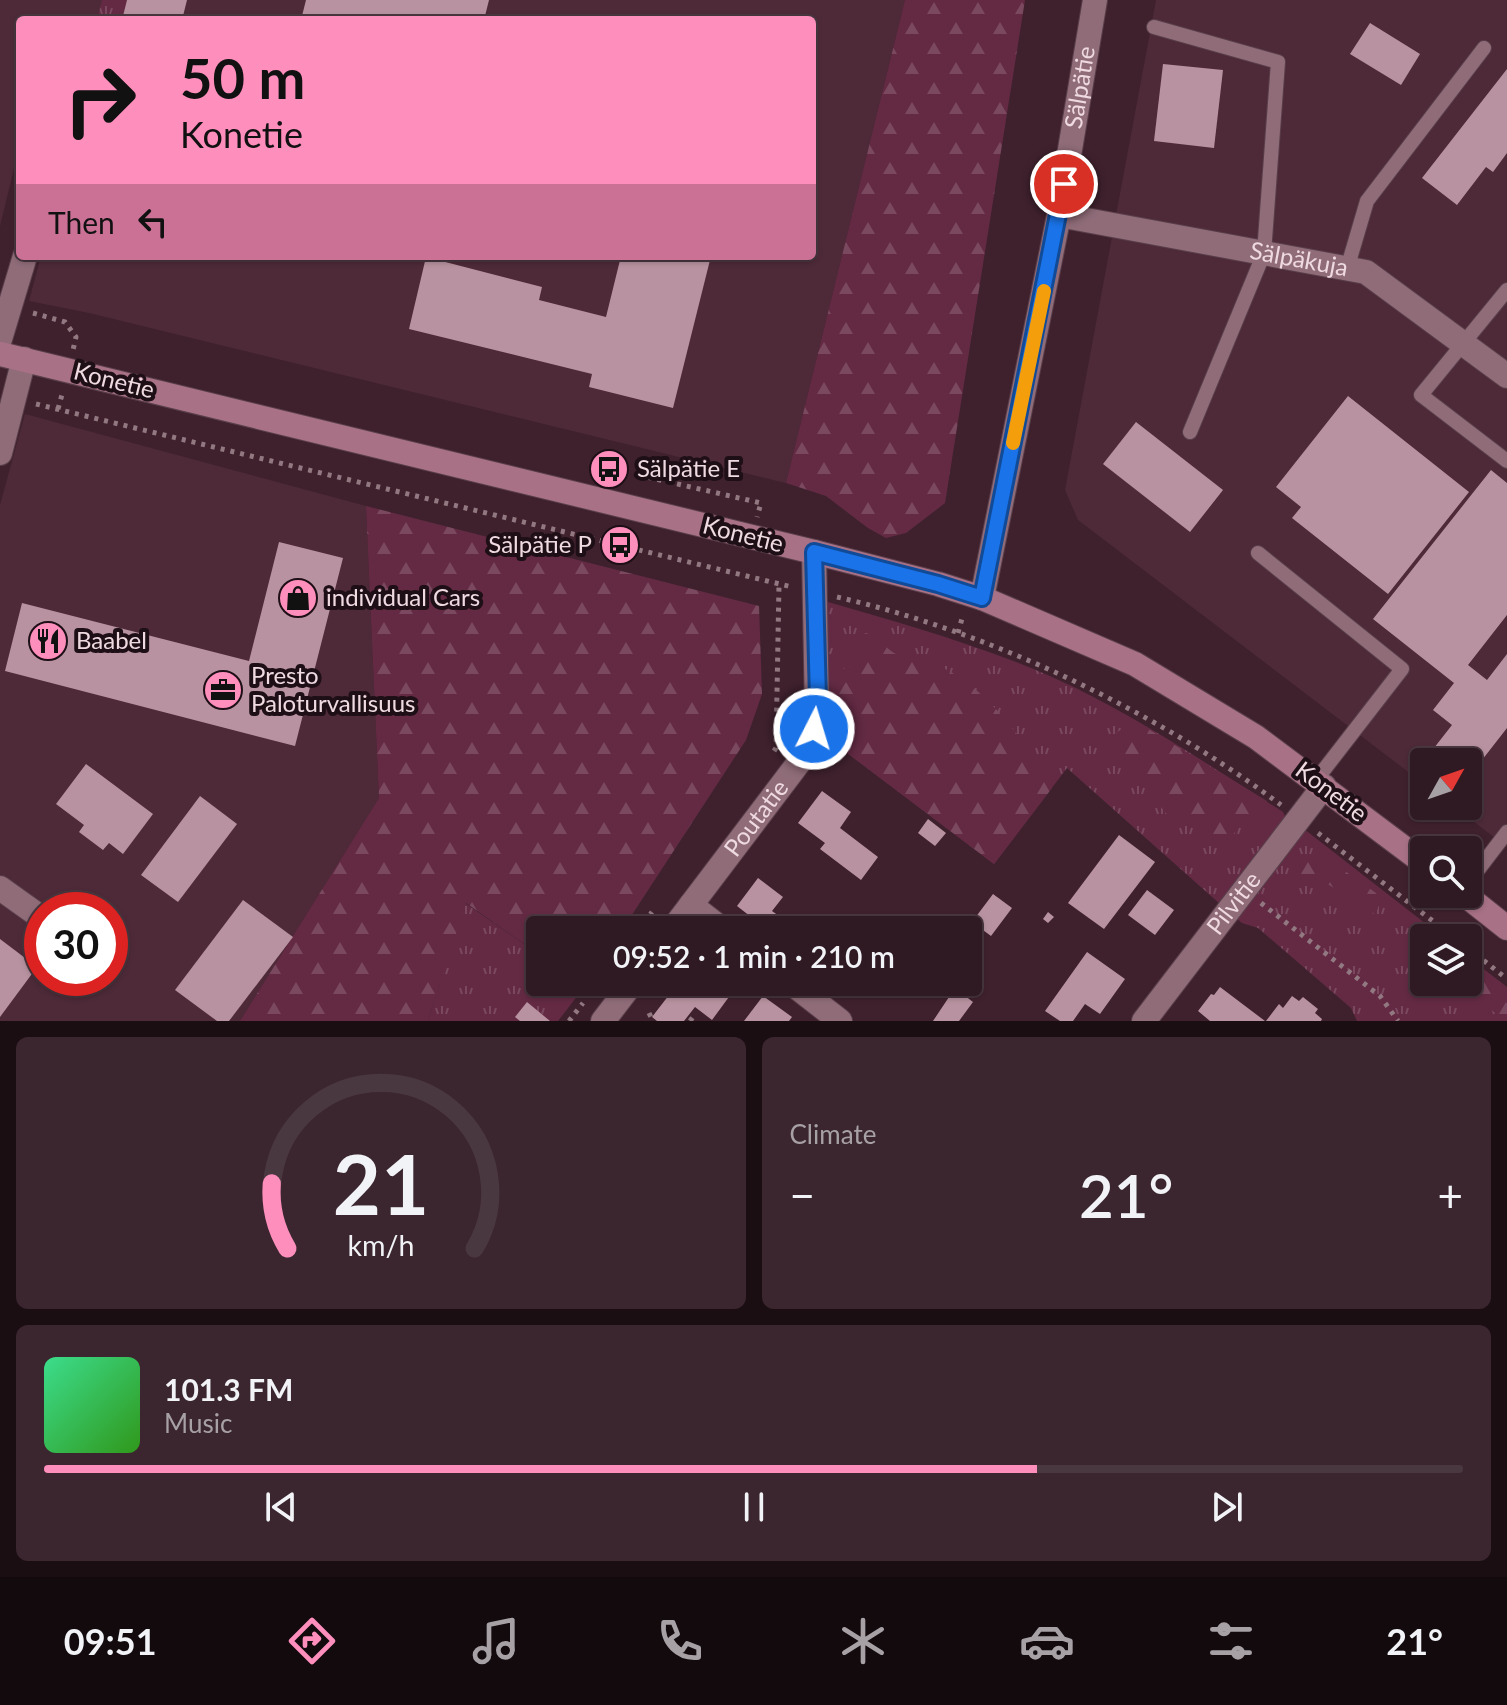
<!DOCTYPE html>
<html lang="en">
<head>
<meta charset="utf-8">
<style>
  :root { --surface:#2f1922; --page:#3b262f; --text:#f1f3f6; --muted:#a7a0a5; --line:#4a3840; --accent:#fe8ebc }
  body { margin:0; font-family:Lato,sans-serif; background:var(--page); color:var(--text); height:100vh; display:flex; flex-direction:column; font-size:30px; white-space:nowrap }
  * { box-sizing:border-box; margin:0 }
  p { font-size:26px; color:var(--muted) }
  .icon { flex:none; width:44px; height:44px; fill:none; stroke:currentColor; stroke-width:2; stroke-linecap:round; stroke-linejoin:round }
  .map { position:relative; height:1021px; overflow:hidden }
  .details { display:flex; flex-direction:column; gap:16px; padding:16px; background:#1a0e13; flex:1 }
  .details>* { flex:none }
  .hud { position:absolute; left:16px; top:16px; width:800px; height:244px; border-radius:8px; box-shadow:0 2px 6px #0004,0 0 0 2px var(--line); background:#fe8ebc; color:#111; overflow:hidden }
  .needle { width:52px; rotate:50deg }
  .tools { position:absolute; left:1410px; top:748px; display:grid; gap:16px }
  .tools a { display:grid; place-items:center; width:72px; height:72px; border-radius:8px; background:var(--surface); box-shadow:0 2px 6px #0004,0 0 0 2px var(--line); font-size:40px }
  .speed { position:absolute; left:24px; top:892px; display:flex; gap:16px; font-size:40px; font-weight:700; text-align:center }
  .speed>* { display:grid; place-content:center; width:104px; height:104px; border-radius:50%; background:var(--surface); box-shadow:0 2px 6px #0004,0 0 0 2px var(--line); line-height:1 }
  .speed .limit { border:12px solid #d22; background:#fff; color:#111 }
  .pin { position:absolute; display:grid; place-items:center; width:68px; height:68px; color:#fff; margin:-34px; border:4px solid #fff; border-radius:50%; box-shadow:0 2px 8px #0007 }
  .me { position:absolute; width:88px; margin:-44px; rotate:5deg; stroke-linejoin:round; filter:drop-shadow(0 0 6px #0008) }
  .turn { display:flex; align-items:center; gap:28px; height:168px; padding:0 32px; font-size:36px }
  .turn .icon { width:104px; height:104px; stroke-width:2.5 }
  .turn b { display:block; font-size:56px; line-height:68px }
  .then { display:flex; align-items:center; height:76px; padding:0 32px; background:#0003; gap:16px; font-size:30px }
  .big { font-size:60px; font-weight:600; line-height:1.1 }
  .details .tile { flex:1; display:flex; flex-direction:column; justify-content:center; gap:12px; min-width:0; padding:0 28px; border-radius:12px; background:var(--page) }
  .details .dial { align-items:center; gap:0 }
  .dial svg { height:208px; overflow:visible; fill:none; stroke:var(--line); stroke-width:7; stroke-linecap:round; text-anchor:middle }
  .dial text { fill:var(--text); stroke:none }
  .song { display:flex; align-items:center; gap:24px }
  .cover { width:96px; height:96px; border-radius:12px; background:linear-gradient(135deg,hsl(150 70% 55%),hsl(110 70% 35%)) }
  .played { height:8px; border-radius:4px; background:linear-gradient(90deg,var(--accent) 70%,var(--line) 70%) }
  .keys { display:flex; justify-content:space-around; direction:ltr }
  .heat { display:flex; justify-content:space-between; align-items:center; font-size:44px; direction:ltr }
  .details .tiles { flex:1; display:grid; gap:16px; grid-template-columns:1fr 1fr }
  .tile:last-child { grid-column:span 2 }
  .trip { position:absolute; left:526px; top:916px; width:456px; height:80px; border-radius:8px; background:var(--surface); box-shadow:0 2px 6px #0004,0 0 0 2px var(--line); font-weight:600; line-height:80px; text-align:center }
  .tabs { display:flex; height:128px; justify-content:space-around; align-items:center; background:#130a0e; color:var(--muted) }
  .tabs .icon { width:56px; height:56px }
  .tabs .selected { color:var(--accent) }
  .tabs b { font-size:36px; color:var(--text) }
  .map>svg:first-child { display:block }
</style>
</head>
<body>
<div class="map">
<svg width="1507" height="1021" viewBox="0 0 1507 1021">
  <defs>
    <pattern id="grass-tufts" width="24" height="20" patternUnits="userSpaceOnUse" patternTransform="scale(2)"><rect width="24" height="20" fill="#642a44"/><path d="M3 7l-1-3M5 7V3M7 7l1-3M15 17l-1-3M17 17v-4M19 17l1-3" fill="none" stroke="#7a485f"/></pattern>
    <pattern id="forest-firs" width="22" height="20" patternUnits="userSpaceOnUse" patternTransform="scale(2)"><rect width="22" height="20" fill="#642a44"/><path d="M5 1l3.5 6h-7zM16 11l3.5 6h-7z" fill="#7a485f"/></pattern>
  </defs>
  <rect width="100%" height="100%" fill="#3f212d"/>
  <g fill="#4e2a38" fill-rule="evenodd">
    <path d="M 0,0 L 905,0 L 786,483 L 89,313 L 29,301 L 41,256 L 812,256 L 812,20 L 20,20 L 20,144 L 0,226 Z"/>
    <path d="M 1156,0 L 1507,0 L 1507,847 L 1453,806 L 1468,806 L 1468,762 L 1424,762 L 1424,784 L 1078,520 L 1065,490 Z"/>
    <path d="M 25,414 L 366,506 L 379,798 L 240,1021 L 0,1021 L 0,505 ZM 42,910 L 110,910 L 110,978 L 42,978 Z"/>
  </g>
  <g fill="url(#grass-tufts)">
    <path d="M 102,0 L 127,0 L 122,20 L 97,20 Z"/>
    <path d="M 821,600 C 900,623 977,644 1052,677 C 1133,713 1208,765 1283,812 L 1286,818 L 1220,904 L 1067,768 L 994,864 L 822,734 Z"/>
    <path d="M 1304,829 L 1444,938 L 1424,938 L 1424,982 L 1468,982 L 1468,957 L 1507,987 L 1507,1021 L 1357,1021 L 1351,1008 L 1258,928 L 1242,923 L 1235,917 Z"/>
    <path d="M 465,903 L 540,955 L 540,982 L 579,982 L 585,986 L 558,1021 L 428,1021 Z"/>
  </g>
  <g fill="url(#forest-firs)">
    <path d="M 905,0 L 1025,0 L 945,503 L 906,533 L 886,538 L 868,528 L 826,496 L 786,483 Z"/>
    <path d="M 366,506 L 759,606 L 762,694 L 746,740 L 622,930 L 540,930 L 540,955 L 466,903 L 428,1021 L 240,1021 L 379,798 Z"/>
    <path d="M 865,633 C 885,637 880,644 894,653 C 907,661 926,661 941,667 C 986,687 1029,745 1052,788 L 994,864 L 822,734 C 825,715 825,677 845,668 C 850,665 859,665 865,664 L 860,648 Z"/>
    <path d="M 1140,724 L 1267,801 L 1267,811 L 1262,816 L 1242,816 L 1233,836 L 1221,839 L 1170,818 L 1116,753 L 1112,742 C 1117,728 1126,726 1140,724 Z"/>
    <path d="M 1311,854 L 1321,854 L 1376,893 L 1379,904 L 1376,915 L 1312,874 L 1300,883 L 1295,882 L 1291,871 L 1302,858 Z"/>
    <path d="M 1468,963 L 1507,994 L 1507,1021 L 1451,982 L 1468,982 Z"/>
  </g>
  <g fill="#b892a0">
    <path d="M 127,0 L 187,0 L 182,20 L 122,20 Z"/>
    <path d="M 306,0 L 489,0 L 484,20 L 301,20 Z"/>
    <path d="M 1370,23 L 1420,54 L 1401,85 L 1350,54 Z"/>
    <path d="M 1163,64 L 1223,70 L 1214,148 L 1154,141 Z"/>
    <path d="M 1507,69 L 1507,153 L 1493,172 L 1486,167 L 1457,205 L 1422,178 Z"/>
    <path d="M 621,256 L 711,256 L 673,408 L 589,387 L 592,374 L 409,329 L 426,257 L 542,287 L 539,300 L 606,317 Z"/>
    <path d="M 1348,396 L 1469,492 L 1388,594 L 1292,518 L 1301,507 L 1276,487 Z"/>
    <path d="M 1136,422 L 1223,490 L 1190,532 L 1103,464 Z"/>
    <path d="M 1491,470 L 1507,483 L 1507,615 L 1468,665 L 1487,680 L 1507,654 L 1507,728 L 1468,778 L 1468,762 L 1423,762 L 1452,725 L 1433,710 L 1454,683 L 1373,619 Z"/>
    <path d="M 279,542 L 343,558 L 295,746 L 5,671 L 22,603 L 249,661 Z"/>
    <path d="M 86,764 L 153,814 L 123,854 L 109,843 L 103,850 L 79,832 L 84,825 L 56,804 Z"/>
    <path d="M 822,791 L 851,812 L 840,828 L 878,857 L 861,880 L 820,849 L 825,843 L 798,823 Z"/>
    <path d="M 200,796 L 237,824 L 178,902 L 141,875 Z"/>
    <path d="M 928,819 L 946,833 L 935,846 L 918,833 Z"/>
    <path d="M 1119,835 L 1155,862 L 1104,929 L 1068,903 Z"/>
    <path d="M 758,878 L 783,897 L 772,911 L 779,916 L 768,930 L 737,906 Z"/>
    <path d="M 1147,890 L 1174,910 L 1155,935 L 1128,915 Z"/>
    <path d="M 993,894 L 1012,908 L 991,936 L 972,922 Z"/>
    <path d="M 243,900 L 293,937 L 229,1021 L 217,1021 L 175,990 Z"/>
    <path d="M 1048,912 L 1054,917 L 1048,923 L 1043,919 Z"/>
    <path d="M 0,939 L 37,967 L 0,1017 Z"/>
    <path d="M 1087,952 L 1125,979 L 1100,1014 L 1085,1004 L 1073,1021 L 1060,1021 L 1045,1011 Z"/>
    <path d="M 679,982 L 731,982 L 737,986 L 712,1020 L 695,1007 L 684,1021 L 657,1021 L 652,1017 Z"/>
    <path d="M 839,982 L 866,982 L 861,989 L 855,984 L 850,990 Z"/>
    <path d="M 1220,987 L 1265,1021 L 1210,1021 L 1198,1011 L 1211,994 L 1214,995 Z"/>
    <path d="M 955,988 L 973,1002 L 959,1021 L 933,1021 Z"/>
    <path d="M 763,996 L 792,1017 L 789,1021 L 744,1021 Z"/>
    <path d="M 1292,996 L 1299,1001 L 1303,997 L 1318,1009 L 1315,1013 L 1322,1019 L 1321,1021 L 1266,1021 L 1279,1004 L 1283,1008 Z"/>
    <path d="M 527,1002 L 550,1021 L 520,1021 L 515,1017 Z"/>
  </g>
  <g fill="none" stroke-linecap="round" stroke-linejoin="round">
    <defs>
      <g id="lane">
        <path d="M 1154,27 L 1278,62 L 1264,253 L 1190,432"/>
        <path d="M 1347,269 L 1367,201 L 1484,48"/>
        <path d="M 1507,290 L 1421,395 L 1507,461"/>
        <path d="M 1258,553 L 1402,669 L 1316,780"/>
        <path d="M 1468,883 L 1507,832"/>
      </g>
      <g id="street">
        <path id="s1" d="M 1059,215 L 1366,272 L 1507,376"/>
        <path d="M 0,339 L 25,256"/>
        <path d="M 0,453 L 24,359"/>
        <path id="s2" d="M 982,598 L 1059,215 L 1095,0"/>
        <path d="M 0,888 L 42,918"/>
        <path d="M 691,905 L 723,930"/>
        <path id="s3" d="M 672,930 L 800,761 L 814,729 L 817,715 L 814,552"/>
        <path d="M 790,982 L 840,1021"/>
        <path d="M 603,1021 L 633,982"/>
        <path id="s4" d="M 1144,1021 L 1324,786"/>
      </g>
      <g id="secondary">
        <path d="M 0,354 L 814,552 L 938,584 L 982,598 L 1135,664 L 1256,737 L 1424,863"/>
        <path d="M 1464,894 L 1507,928"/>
      </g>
    </defs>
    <use href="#lane" stroke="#593f4a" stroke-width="16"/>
    <use href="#street" stroke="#593f4a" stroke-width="26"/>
    <use href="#secondary" stroke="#593f4a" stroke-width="26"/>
    <g stroke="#927881" stroke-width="5" stroke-dasharray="4 6" stroke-linecap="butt">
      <path d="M 33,313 L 65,322 L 76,337 L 73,350"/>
      <path d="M 36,404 L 792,587"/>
      <path d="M 58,409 L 63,391"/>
      <path d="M 638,475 L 761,503 L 757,517"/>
      <path d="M 837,597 C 990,632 1156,711 1281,805"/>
      <path d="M 958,633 L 963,615"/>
      <path d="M 774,751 L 776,748 L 779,584"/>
      <path d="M 1318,833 L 1455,938"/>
      <path d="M 1261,903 L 1380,996 L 1398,1021"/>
      <path d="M 638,930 L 652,912"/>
      <path d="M 1468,948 L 1507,979"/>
      <path d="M 649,1013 L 653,1021"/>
      <path d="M 569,1021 L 583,1003"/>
      <path d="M 690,1021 L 696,1013"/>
    </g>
    <use href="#lane" stroke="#906c79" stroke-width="14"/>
    <use href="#street" stroke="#906c79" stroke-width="24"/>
    <use href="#secondary" stroke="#a87186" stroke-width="24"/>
  </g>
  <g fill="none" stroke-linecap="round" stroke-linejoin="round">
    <defs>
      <path id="route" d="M 814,729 L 818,699 L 814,552 L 938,584 L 982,598 L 1064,184"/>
    </defs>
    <use href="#route" stroke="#114b97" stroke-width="20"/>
    <use href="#route" stroke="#1a73e8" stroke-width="14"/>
    <path stroke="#f59e0b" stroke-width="14" d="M 1013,443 L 1044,291"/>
  </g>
  <defs>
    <symbol id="bus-disc" viewBox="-11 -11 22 22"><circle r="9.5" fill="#fe8ebc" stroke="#1d0f15"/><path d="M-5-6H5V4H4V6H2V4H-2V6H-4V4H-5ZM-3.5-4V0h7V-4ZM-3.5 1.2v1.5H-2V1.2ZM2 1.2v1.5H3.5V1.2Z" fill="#111"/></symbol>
    <symbol id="shop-disc" viewBox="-11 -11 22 22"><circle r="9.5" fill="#fe8ebc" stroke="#1d0f15"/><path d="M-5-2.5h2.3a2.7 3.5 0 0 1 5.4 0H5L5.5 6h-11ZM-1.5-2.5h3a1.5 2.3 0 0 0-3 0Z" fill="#111"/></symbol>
    <symbol id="restaurant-disc" viewBox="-11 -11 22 22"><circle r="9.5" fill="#fe8ebc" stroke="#1d0f15"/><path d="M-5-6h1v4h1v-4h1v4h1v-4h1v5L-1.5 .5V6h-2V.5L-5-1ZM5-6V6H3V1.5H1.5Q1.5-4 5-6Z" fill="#111"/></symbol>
    <symbol id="office-disc" viewBox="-11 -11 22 22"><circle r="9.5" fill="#fe8ebc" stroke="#1d0f15"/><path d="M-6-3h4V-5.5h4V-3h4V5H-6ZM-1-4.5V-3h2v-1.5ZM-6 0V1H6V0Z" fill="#111"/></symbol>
  </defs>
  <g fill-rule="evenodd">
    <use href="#bus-disc" x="587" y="447" width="44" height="44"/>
    <use href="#bus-disc" x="598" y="523" width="44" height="44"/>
    <use href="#shop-disc" x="276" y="576" width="44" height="44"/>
    <use href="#restaurant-disc" x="26" y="619" width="44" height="44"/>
    <use href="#office-disc" x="201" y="668" width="44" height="44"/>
  </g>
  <g text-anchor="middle" stroke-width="8" stroke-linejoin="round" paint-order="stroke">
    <g font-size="24" fill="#efdae1" stroke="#1d0f15">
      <text dy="8" stroke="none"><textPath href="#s2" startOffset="520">Sälpätie</textPath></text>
      <text dy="8" stroke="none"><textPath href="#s1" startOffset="244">Sälpäkuja</textPath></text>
      <text transform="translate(114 381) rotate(14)" y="8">Konetie</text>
      <text transform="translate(743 535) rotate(14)" y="8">Konetie</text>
      <text transform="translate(1331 792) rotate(37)" y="8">Konetie</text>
      <text dy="8" stroke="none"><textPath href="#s3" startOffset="140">Poutatie</textPath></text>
      <text dy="8" stroke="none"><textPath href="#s4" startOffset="148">Pilvitie</textPath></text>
    </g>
    <g font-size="24" fill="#efdae1" stroke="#1d0f15" text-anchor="start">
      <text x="637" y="477">Sälpätie E</text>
      <text x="592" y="553" text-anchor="end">Sälpätie P</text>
      <text x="326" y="606">individual Cars</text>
      <text x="76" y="649">Baabel</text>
      <text x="251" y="684">Presto<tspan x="251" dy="28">Paloturvallisuus</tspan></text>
    </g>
  </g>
</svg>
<div class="tools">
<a><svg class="needle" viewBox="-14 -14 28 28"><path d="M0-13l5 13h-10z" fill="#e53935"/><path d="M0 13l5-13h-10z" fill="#a7a0a5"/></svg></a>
<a><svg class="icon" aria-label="search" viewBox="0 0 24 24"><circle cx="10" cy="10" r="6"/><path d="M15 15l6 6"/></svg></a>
<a><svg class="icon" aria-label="layers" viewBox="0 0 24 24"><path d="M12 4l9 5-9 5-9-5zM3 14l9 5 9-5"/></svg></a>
</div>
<div class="speed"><div class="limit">30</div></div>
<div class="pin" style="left:1064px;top:184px;background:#d93025"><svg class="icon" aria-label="arrive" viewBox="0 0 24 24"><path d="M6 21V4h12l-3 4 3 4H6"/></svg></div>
<svg class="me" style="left:814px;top:729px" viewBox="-20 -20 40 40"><circle r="17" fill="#1a73e8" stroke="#fff" stroke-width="3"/><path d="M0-11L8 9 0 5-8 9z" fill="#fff"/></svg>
<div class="trip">09:52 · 1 min · 210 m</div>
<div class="hud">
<div class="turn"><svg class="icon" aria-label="right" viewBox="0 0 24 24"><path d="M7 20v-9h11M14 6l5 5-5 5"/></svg><div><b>50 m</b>Konetie</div></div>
<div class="then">Then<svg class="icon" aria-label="left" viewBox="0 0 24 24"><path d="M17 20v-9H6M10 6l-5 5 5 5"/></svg></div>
</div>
</div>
<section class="details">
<div class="tiles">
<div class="tile dial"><svg viewBox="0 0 100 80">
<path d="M14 69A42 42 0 1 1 86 69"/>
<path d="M14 69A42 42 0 0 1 8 44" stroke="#fe8ebc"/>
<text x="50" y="56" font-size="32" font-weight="700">21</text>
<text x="50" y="72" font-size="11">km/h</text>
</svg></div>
<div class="tile"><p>Climate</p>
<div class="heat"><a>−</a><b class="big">21°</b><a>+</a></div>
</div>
<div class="tile">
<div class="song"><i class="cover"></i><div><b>101.3 FM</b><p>Music</p></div></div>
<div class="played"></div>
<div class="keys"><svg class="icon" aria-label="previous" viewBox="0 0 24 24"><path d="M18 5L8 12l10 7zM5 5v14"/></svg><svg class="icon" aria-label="pause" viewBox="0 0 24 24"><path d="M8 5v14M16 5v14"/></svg><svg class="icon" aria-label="next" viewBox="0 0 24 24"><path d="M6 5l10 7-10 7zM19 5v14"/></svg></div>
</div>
</div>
</section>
<nav class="tabs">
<b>09:51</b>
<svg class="icon selected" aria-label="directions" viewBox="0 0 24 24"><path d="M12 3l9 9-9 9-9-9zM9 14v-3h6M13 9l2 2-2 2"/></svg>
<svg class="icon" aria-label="music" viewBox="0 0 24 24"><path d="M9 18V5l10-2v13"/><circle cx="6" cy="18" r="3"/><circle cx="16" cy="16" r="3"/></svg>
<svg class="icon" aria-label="phone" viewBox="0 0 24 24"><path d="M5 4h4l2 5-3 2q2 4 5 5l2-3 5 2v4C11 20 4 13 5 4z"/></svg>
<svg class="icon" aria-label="climate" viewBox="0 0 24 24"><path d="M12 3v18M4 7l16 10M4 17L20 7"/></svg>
<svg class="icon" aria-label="car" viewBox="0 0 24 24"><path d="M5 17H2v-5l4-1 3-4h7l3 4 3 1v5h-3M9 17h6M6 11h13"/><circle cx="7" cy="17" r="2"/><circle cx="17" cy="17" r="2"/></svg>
<svg class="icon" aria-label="filters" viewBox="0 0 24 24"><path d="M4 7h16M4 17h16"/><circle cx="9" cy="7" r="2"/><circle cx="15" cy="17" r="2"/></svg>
<b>21°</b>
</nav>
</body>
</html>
